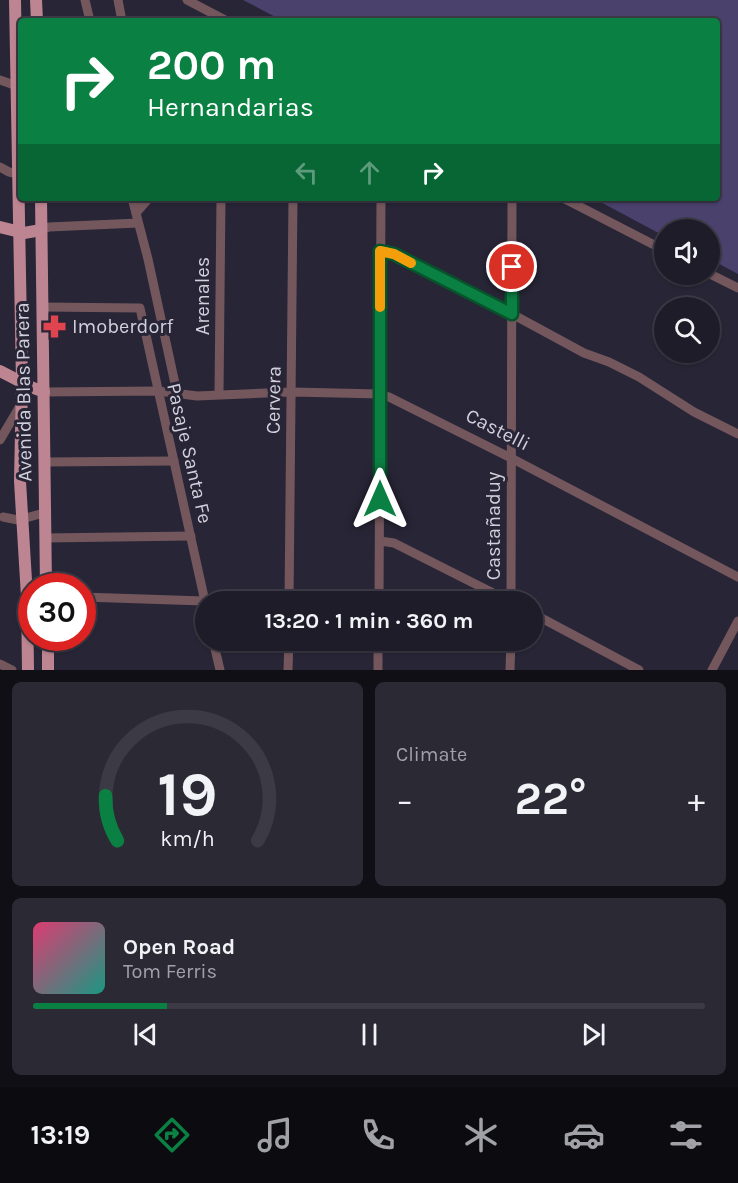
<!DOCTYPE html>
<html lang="en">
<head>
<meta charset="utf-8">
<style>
  :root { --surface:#1e1c28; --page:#2b2934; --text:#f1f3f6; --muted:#a1a1a8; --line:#3c3a45; --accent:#0b8043 }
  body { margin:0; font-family:Karla,sans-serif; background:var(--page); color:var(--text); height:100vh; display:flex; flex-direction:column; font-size:22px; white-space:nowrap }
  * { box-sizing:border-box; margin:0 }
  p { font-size:20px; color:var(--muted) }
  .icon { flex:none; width:33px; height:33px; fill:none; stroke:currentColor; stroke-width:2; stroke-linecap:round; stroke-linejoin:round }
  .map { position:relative; height:670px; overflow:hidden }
  .drawer { display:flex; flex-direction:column; gap:12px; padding:12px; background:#100f16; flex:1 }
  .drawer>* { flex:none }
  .hud { position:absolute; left:18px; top:18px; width:702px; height:183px; border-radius:6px; box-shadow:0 2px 4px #0004,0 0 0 2px var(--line); background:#0b8043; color:#fff; overflow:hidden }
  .tools { position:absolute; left:654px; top:219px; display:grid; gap:12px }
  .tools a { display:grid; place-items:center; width:66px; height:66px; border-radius:50%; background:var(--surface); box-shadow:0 2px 4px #0004,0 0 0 2px var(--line); font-size:30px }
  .speed { position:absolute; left:18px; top:573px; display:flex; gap:12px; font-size:30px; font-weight:700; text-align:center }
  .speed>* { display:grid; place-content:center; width:78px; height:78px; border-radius:50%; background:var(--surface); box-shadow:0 2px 4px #0004,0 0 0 2px var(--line); line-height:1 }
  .speed .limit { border:9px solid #d22; background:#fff; color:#111 }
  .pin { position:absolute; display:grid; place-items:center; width:51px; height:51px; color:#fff; margin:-26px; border:3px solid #fff; border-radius:50%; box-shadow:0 2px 6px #0007 }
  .me { position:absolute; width:66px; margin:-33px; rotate:0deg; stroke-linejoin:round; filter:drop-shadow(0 0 4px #0008) }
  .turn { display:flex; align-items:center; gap:21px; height:126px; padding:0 30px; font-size:27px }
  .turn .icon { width:78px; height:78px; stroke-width:2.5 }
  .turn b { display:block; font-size:42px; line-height:51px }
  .lanes { display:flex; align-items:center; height:57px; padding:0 30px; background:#0003; justify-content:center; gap:30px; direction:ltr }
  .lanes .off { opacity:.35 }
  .big { font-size:45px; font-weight:700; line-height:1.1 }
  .drawer .card { flex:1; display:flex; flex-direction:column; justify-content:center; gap:9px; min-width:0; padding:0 21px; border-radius:9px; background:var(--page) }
  .drawer .dial { align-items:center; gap:0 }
  .dial svg { height:156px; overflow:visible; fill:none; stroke:var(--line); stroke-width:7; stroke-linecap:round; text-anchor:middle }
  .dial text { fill:var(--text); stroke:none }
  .song { display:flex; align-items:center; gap:18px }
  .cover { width:72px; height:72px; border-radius:9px; background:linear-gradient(135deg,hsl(340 70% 55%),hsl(170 70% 35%)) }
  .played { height:6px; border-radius:3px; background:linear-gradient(90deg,var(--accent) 20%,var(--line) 20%) }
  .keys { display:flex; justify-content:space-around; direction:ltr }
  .heat { display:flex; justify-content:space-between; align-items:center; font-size:33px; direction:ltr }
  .drawer .tiles { flex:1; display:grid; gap:12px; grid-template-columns:1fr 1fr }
  .card:last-child { grid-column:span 2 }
  .trip { position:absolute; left:195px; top:591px; width:348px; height:60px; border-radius:30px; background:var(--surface); box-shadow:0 2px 4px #0004,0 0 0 2px var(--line); font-weight:700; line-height:60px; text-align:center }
  .tabs { display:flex; height:96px; justify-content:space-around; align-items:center; background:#0c0b10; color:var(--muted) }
  .tabs .icon { width:42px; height:42px }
  .tabs .active { color:var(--accent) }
  .tabs b { font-size:27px; color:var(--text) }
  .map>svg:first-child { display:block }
</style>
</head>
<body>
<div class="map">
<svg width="738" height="670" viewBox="0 0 738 670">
  <rect width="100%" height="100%" fill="#282536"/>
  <path fill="#4a416d" d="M 243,0 L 738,0 L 738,274 L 710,259 L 710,230 L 664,230 L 664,236 L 593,198 L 717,198 L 717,21 L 283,21 Z"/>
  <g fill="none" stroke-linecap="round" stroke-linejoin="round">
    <g stroke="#73575d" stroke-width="9">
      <path d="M 85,0 L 90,21"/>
      <path d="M 118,0 L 122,21"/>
      <path d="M 187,0 L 227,21"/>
      <path d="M 0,80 L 17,86"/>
      <path d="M 0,167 L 9,172 L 18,174"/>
      <path d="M 132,198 L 148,259 L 177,393"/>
      <path d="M 563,198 L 664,250"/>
      <path d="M 136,213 L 149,198"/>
      <path d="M 41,230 L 49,227 L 138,223"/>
      <path d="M 380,251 L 394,254 L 512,314 L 584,353 L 609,362 L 639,377 L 694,412 L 738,434"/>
      <path d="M 710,274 L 738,288"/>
      <path d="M 42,307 L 140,308 L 206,606"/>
      <path d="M 44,392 L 158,391 L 197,396 L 292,392 L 380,394 L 389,397 L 511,458 L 738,577"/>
      <path d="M 219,394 L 221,198"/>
      <path d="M 0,440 L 20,406"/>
      <path d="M 44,462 L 174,461"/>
      <path d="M 3,517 L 18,520 L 44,513"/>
      <path d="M 45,538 L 191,536"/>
      <path d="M 380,541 L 394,543 L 511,602"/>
      <path d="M 82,597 L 204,601"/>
      <path d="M 289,602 L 293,198"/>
      <path d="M 379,602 L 381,198"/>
      <path d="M 511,602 L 512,198"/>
      <path d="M 532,613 L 639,670"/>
      <path d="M 213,640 L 220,670"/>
      <path d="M 0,664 L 12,670"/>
      <path d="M 288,670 L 289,640"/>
      <path d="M 378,670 L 378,640"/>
      <path d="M 510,670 L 511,640"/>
      <path d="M 712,670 L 738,621"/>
    </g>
    <g stroke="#bd8491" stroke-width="12">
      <path d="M 15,0 L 22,383 L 20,481 L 27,597 L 28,670"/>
      <path d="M 36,0 L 37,21"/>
      <path d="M 41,198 L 46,586"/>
      <path d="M 0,227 L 24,233 L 41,230"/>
      <path d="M 0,371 L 31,387 L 44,392"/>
      <path d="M 48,638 L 48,670"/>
    </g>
  </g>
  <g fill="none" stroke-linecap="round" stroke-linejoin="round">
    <defs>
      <path id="route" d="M 380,499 L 380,251 L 394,254 L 512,314 L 512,267"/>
    </defs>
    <use href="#route" stroke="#07532c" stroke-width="15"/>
    <use href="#route" stroke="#0b8043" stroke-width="10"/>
    <path stroke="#f59e0b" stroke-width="10" d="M 380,307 L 380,251 L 394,254 L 411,263"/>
  </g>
  <defs>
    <symbol id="pharmacy-bare" viewBox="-9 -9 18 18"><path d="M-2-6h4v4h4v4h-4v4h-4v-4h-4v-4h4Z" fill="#e0444e" stroke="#282536" stroke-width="2.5" paint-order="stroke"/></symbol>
  </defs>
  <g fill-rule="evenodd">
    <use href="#pharmacy-bare" x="38" y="310" width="33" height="33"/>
  </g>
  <g text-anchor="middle" stroke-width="6" stroke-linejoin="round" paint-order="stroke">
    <g font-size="20" fill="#d2d0dc" stroke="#282536">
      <text transform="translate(202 296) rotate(-90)" y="7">Arenales</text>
      <text transform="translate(23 392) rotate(-91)" y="7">Avenida Blas Parera</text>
      <text transform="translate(273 400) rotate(-89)" y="7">Cervera</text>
      <text transform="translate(498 429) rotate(27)" y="7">Castelli</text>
      <text transform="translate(190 453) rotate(77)" y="7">Pasaje Santa Fe</text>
      <text transform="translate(493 526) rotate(-90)" y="7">Castañaduy</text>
    </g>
    <g font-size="20" fill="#d2d0dc" stroke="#282536" text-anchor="start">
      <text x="72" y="333">Imoberdorf</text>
    </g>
  </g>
</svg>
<div class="tools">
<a><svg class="icon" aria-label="sound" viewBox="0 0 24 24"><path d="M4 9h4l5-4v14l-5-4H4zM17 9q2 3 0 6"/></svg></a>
<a><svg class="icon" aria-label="search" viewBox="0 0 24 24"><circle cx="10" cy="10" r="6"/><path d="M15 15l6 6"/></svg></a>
</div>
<div class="speed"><div class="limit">30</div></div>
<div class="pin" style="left:512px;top:267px;background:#d93025"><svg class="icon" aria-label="arrive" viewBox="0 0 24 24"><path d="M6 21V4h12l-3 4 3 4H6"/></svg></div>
<svg class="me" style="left:380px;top:499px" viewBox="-20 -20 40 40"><path d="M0-17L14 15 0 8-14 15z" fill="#0b8043" stroke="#fff" stroke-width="4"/></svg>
<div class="trip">13:20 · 1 min · 360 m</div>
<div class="hud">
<div class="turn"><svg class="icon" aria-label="right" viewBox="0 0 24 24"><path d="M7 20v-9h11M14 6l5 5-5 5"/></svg><div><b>200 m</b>Hernandarias</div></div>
<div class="lanes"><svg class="icon off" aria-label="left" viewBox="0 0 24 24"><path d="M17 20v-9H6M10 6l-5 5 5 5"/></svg><svg class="icon off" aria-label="ahead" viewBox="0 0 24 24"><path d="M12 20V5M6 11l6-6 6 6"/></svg><svg class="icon" aria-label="right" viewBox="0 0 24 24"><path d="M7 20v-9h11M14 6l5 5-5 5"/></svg></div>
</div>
</div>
<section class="drawer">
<div class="tiles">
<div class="card dial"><svg viewBox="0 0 100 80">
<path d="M14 69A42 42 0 1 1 86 69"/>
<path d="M14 69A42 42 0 0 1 8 46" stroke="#0b8043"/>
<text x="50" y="56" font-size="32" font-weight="700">19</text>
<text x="50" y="72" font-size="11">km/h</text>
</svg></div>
<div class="card"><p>Climate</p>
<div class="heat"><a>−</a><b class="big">22°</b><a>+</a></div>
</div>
<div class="card">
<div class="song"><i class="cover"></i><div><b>Open Road</b><p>Tom Ferris</p></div></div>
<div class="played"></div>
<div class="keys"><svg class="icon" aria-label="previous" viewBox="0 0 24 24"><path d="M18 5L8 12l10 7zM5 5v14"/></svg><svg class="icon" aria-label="pause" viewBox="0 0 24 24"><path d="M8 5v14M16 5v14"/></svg><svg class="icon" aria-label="next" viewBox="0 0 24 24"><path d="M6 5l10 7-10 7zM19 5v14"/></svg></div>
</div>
</div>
</section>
<nav class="tabs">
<b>13:19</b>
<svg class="icon active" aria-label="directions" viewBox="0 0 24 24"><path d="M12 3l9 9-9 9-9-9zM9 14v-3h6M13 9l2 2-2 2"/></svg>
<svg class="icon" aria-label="music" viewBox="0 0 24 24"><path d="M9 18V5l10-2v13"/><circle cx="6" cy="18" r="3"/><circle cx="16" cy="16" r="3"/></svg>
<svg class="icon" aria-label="phone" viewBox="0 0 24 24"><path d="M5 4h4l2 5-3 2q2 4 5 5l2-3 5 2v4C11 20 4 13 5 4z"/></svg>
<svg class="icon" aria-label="climate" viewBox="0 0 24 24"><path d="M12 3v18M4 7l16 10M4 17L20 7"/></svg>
<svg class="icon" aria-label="car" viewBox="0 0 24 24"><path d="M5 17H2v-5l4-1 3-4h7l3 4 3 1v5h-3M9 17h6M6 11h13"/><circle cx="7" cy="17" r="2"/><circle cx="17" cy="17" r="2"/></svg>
<svg class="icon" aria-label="filters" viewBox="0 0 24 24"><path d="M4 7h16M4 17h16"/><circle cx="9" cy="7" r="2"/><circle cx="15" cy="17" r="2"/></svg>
</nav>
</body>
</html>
